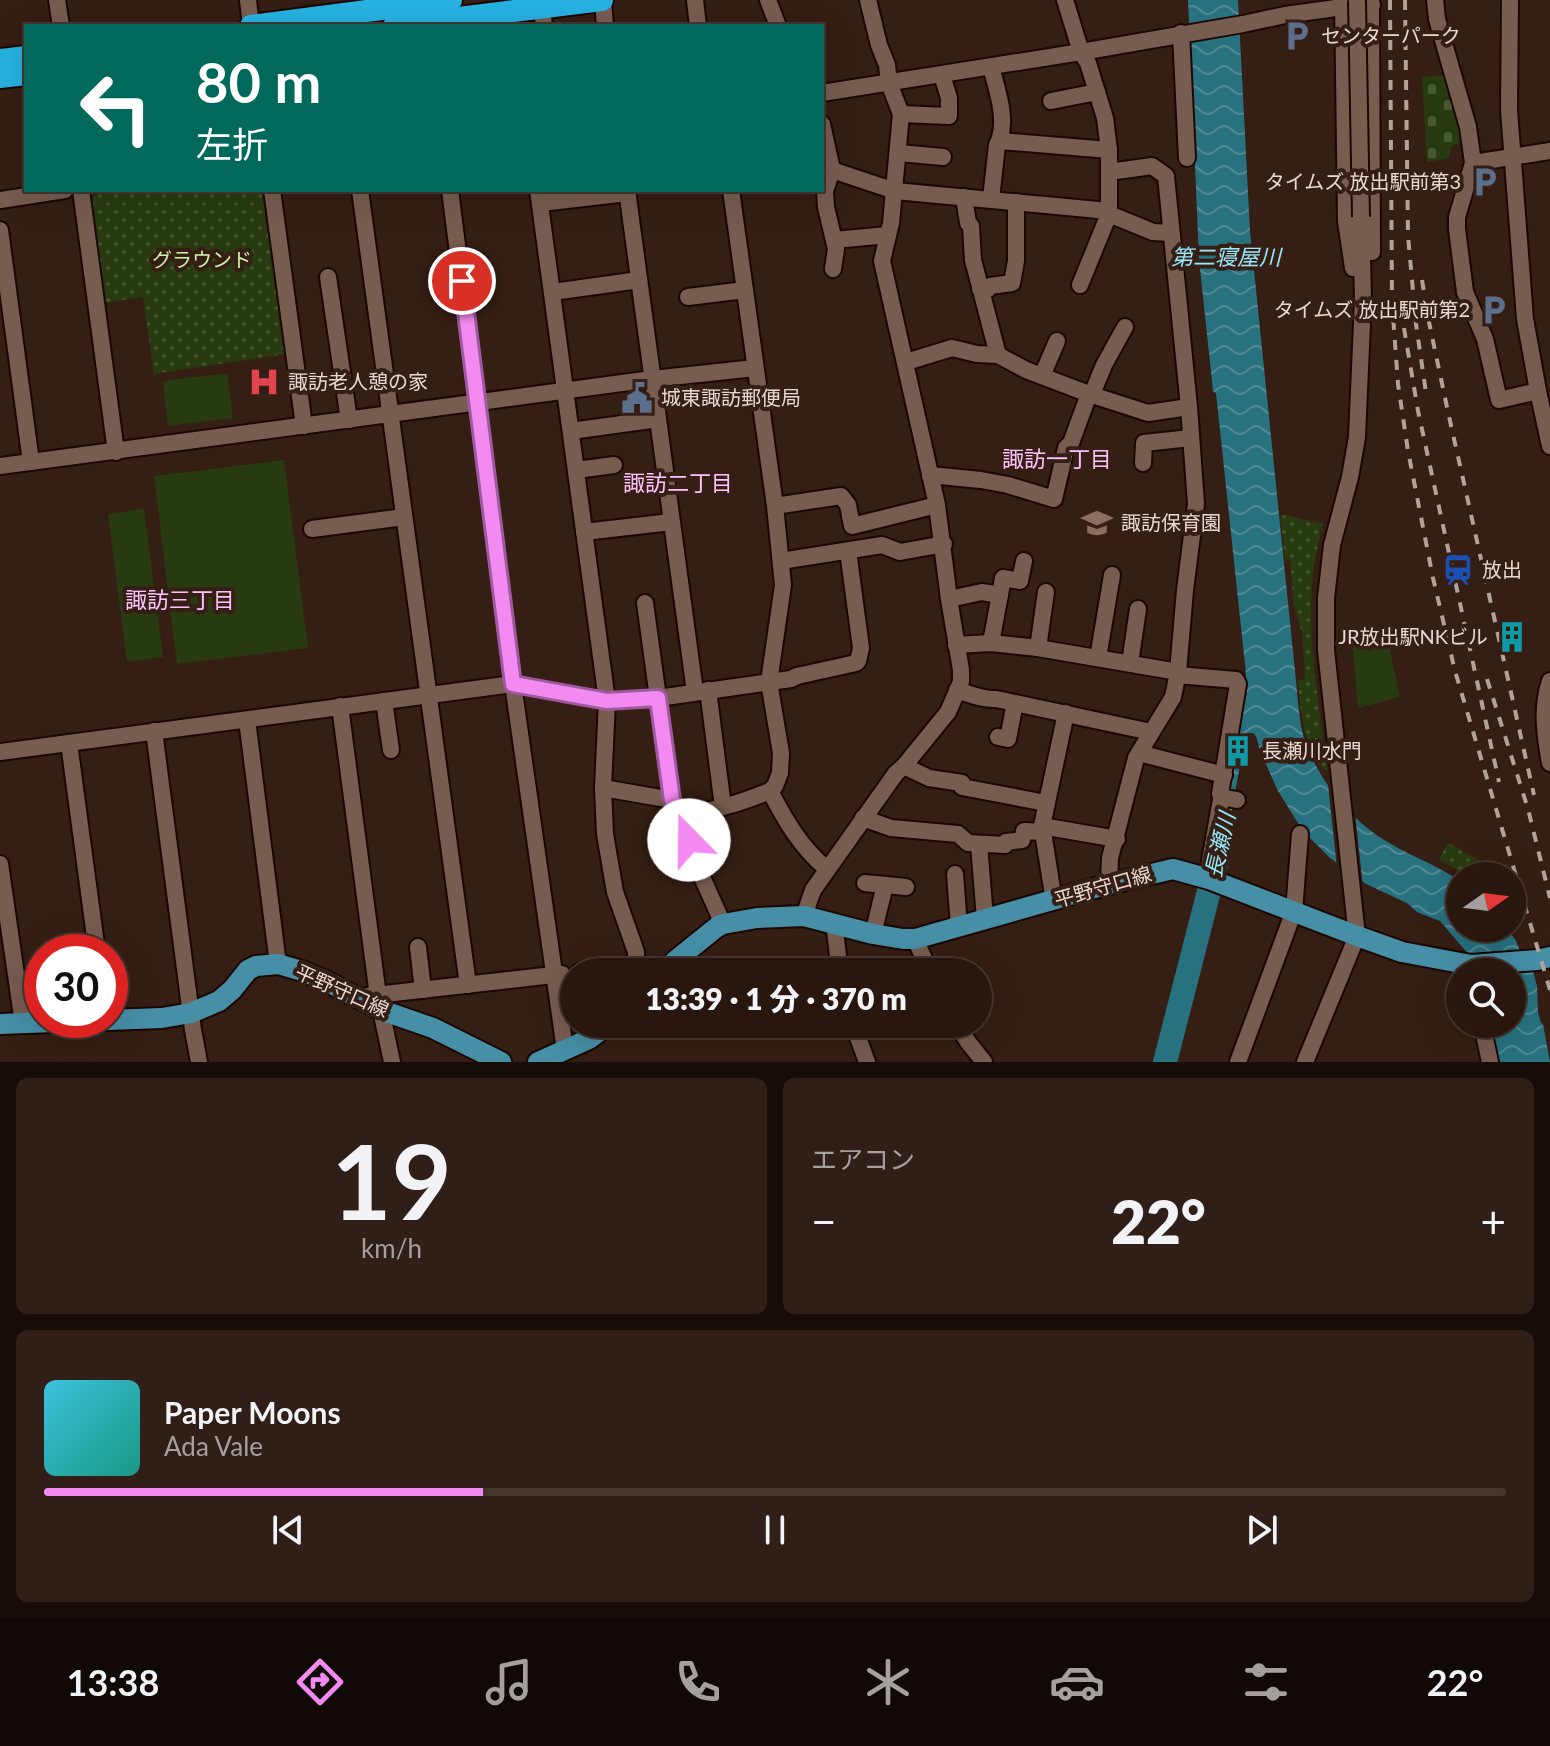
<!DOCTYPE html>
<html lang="ja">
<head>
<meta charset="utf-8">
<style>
  :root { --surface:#28160f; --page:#301f18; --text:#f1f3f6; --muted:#a59f9e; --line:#44352f; --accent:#f38af2 }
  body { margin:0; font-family:Lato,"Noto Sans JP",sans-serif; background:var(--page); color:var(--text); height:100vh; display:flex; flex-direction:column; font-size:30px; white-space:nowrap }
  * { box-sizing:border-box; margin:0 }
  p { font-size:26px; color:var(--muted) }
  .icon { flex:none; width:44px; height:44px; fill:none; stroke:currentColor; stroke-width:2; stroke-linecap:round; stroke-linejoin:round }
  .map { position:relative; height:1062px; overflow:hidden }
  .sheet { display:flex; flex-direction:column; gap:16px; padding:16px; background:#160c08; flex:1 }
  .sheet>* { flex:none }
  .guide { position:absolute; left:24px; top:24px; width:800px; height:168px; border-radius:0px; box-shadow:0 8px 32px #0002,0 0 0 2px var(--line); background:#00695c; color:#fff; overflow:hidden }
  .needle { width:52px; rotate:76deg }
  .buttons { position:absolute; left:1446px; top:862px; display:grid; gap:16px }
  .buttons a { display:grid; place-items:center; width:80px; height:80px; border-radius:50%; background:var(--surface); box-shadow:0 8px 32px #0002,0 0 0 2px var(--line); font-size:40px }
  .speed { position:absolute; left:24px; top:934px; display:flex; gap:16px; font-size:40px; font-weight:700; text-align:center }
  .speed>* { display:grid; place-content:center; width:104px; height:104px; border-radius:50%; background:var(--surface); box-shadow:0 8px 32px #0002,0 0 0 2px var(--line); line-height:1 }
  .speed .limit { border:12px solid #d22; background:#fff; color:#111 }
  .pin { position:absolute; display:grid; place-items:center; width:68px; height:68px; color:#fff; margin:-34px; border:4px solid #fff; border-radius:50%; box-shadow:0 2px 8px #0007 }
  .me { position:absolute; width:88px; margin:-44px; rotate:338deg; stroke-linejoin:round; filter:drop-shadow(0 0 6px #0008) }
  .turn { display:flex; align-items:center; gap:28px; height:168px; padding:0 40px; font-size:36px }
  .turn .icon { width:104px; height:104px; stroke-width:2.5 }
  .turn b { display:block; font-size:56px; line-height:68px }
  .big { font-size:60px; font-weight:800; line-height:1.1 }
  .sheet .card { flex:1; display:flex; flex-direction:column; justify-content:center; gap:12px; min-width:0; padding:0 28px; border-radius:12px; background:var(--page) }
  .sheet .dial { align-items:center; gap:0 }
  .dial b { font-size:104px; line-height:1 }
  .song { display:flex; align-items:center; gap:24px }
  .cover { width:96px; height:96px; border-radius:12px; background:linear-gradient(135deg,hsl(190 70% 55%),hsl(170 70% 35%)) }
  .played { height:8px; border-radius:4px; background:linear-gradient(90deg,var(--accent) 30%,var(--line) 30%) }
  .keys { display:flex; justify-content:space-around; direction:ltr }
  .heat { display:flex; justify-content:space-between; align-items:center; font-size:44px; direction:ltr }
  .sheet .tiles { flex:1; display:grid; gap:16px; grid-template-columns:1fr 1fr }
  .card:last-child { grid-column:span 2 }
  .trip { position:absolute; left:560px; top:958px; width:432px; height:80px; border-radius:40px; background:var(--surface); box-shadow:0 8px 32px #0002,0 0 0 2px var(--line); font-weight:800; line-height:80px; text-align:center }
  .tab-bar { display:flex; height:128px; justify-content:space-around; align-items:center; background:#100906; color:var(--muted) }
  .tab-bar .icon { width:56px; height:56px }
  .tab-bar .active { color:var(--accent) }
  .tab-bar b { font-size:36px; color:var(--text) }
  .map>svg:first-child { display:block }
</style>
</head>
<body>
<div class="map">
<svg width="1550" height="1062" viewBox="0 0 1550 1062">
  <defs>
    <pattern id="cemetery-stones" width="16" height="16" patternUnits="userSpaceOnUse" patternTransform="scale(2)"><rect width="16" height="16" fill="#283b10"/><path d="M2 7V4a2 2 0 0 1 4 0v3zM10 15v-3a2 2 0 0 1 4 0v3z" fill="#475732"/></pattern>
    <pattern id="park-dots" width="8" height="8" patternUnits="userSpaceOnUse" patternTransform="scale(2)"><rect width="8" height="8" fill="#283b10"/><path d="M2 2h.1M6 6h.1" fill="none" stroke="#475732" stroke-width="1.8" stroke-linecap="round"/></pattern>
    <pattern id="water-waves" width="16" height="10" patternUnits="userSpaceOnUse" patternTransform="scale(2)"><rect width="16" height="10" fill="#28717f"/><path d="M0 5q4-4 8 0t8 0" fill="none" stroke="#528b96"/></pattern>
  </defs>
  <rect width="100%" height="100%" fill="#351e14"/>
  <g fill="#283b10">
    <path d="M 227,373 L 233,418 L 168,426 L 163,381 Z"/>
    <path d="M 284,460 L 308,648 L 177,664 L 154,476 Z"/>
    <path d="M 144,509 L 163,657 L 127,662 L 108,514 Z"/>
    <path d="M 1385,628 L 1400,697 L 1358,708 L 1352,637 Z"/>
  </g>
  <path fill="url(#cemetery-stones)" d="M 1448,75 L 1466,141 L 1451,146 L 1449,158 L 1427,162 L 1422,77 Z"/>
  <g fill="url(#park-dots)">
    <path d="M 130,190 L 263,190 L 285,354 L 154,374 L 143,297 L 104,303 L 91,201 L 95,195 Z"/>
    <path d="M 1286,515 L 1323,524 C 1318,544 1313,564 1312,585 C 1308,645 1320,712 1327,771 C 1304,758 1300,706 1298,680 L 1305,679 L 1302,632 L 1294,606 L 1290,559 L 1285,559 L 1280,516 Z"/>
    <path d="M 1448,843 L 1491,867 L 1497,876 L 1466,876 L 1439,859 Z"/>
  </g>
  <path fill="url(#water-waves)" d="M 1188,0 L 1238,0 L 1250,231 L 1295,671 C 1297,689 1298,708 1301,726 C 1309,767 1344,813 1378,836 C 1404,854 1434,863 1460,881 L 1460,928 L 1507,928 L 1516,941 L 1522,956 L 1532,967 L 1537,986 L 1538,1012 L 1541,1023 L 1543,1024 L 1550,1062 L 1496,1062 L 1491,1042 L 1495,1035 L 1493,1024 L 1512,1024 L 1512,972 L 1478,972 L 1470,956 L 1440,921 L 1417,912 L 1407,903 L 1366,884 L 1330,858 L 1310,838 L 1298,823 L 1278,791 L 1260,751 L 1256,736 L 1253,733 L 1248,733 L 1245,739 L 1219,878 L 1209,884 L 1246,674 L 1216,393 L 1213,391 L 1199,259 Z"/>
  <path fill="#351e14" d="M 1327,775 L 1343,800 L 1355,813 L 1363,887 L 1337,868 Z"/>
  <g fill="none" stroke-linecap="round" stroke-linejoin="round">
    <path stroke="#28717f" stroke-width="24" d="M 1165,1062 L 1217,860"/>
    <defs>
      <g id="minor">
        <path d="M 57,0 L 61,26"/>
        <path d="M 248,0 L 251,26"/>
        <path d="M 603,0 L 605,26"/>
        <path d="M 695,0 L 698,26"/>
        <path d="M 768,0 L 778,26"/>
        <path d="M 1065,0 L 1081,52 L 1088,63 L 1105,118 L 1109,150 L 1109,214 L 1080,285"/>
        <path d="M 1343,0 L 1346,221 L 1353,268"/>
        <path d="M 1371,0 L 1372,252"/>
        <path d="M 1435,0 L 1437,19 L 1468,127 L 1473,163 L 1550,151"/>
        <path d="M 1510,0 L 1509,110 L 1525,319 L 1538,391 L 1550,446"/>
        <path d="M 542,7 L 544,26"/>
        <path d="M 1181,33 L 1187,158"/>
        <path d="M 991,67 C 997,90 1009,122 997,145 L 991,199"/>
        <path d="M 822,93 L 1081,52 L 1243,24 L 1285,15 L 1343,7 L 1372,5"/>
        <path d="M 1051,101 L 1097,92"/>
        <path d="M 901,114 L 949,116 L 949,98 L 942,75"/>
        <path d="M 822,124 L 832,170 L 825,191 L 826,207 L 836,249 L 833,269"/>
        <path d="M 1000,141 L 1109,150"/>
        <path d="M 899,153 L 943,157"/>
        <path d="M 1473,163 L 1457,217 L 1457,229 L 1465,292 L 1485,339 L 1499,400 L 1538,391"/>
        <path d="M 832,170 L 895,191 L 1109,211"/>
        <path d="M 81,190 L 116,452"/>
        <path d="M 272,190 L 304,426"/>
        <path d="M 360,190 L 468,985"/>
        <path d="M 450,190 L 513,684 L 565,1050"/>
        <path d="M 538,190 L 607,701 L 603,788 L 605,834 L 615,892 L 636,952 L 636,960 L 626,967 L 579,972"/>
        <path d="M 627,190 L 695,692"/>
        <path d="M 964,197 L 968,223 L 971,226 L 973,260 L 998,355"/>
        <path d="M 0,200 L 65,190"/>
        <path d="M 541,203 L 627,193"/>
        <path d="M 1109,214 L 1153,232 L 1170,233"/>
        <path d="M 0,230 L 31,462"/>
        <path d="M 834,240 L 888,235"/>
        <path d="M 328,277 L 349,420"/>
        <path d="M 980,289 L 988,289 L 990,286 L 1012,283 L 1016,261 L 1016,202"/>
        <path d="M 553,292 L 639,280"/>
        <path d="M 688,297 L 745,290"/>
        <path d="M 906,362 L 952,348 L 977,354 L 998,355 L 1026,370 L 1089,394 L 1148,413 L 1189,407"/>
        <path d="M 1042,376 L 1057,341"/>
        <path d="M 1092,394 L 1104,365 L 1125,327"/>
        <path d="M 571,431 L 658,419"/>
        <path d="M 1143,463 L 1144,443 L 1191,438"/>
        <path d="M 0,466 L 652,379 L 755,368"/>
        <path d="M 576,470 L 614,465"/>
        <path d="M 930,475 L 981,480 L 1008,485 L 1054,499 L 1066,448 L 1071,443 L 1089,394"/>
        <path d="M 775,506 L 841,496 L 848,505 L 852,526 L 937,505"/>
        <path d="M 312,529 L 404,517"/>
        <path d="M 584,532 L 671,522"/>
        <path d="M 781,561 L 882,545 L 900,552 L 944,544"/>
        <path d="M 949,599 L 982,592 L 1000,595"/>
        <path d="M 645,603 L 672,800"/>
        <path d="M 991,643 L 1003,578 L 1020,581 L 1024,561"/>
        <path d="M 956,645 L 991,643 L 1038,648 L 1178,672"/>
        <path d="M 1038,648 L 1046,592"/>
        <path d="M 1098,658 L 1112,575"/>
        <path d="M 1130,663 L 1138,609"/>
        <path d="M 1177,675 L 1236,680 L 1238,684 L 1220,794 L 1222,794 L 1207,878"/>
        <path d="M 1550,681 C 1541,707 1545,736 1550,763"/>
        <path d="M 708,690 L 723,807"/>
        <path d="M 957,690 C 970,694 983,700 996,699 L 1151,732"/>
        <path d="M 384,701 L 391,750"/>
        <path d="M 340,706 L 378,996 L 392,1062"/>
        <path d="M 247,720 L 278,964"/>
        <path d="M 154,731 L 193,1030 L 199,1062"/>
        <path d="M 998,737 L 1008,739 L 1015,703"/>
        <path d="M 69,743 L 97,952"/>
        <path d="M 0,752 L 513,684 L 607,701 L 658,698 L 791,679 L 797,676 L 856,663 L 858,661 L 861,648 L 848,551"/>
        <path d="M 1139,753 L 1224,775"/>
        <path d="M 904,766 L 929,778 L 962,783 L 962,787 L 1046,803"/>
        <path d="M 603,788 L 672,800 L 679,812 C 710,814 742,802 770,791 L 775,786 L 780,773 L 781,753 L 769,682 L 783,585 L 775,506 L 731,190"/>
        <path d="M 770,791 C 785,820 801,848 827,869"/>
        <path d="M 1221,797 L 1237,800"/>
        <path d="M 679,812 L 698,868 L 723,924"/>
        <path d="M 863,818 L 891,828 L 958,834 L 968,843 L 1005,845 L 1006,842 L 1022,840 L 1024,831 L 1045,832"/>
        <path d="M 1042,826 L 1117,839"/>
        <path d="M 979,844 L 985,919"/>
        <path d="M 0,864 L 23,1023"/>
        <path d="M 955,874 L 959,927"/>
        <path d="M 865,883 L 906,887"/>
        <path d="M 1109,884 L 1110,858 L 1136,758 L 1173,697 L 1178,672 L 1185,590 L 1196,504 L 1189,407 L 1166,176 L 1152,166 L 1109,172"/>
        <path d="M 1054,901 L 1042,826 L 1066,713"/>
        <path d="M 804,916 L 813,890 L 896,773 L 904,766 L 948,712 L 961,682 L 961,670 L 949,599 L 937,505 L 882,261 L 891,223 L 901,114 L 889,83 L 887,65 L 879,45 L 868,0"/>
        <path d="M 834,923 L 840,972"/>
        <path d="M 873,934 L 885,885"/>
        <path d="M 915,939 L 930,972"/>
        <path d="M 418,947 L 423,990"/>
        <path d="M 367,996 L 562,974"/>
        <path d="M 853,1024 L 867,1062"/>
        <path d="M 957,1024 L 968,1042 L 984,1062"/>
        <path d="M 1487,1024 L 1485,1039 L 1490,1062"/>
        <path d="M 1238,1062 L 1294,911 L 1300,834"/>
        <path d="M 1305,1062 L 1357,936 L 1326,650 L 1326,598 L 1332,545 L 1350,477 L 1357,437 L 1363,300 L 1361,217"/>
      </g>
      <g id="major">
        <path d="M 664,972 L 676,960 L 717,927 L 723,924 L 757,918 L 804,916 L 873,934 L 903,939 L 915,939 L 1109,884 L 1173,869 L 1209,879 L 1357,936 L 1402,952 L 1471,965 L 1537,960 L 1550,957"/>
        <path d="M 0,1024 L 162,1018 L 191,1013 L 219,1001 L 232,990 L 248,970 L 256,966 L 278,964 L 302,971 L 326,981 L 381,1010 L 433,1028 L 501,1062"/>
        <path d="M 538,1062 L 589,1039 L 609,1024"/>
      </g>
      <g id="highway">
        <path d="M 251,26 L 451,0"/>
        <path d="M 394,26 L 602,0"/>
        <path d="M 0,60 L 26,57"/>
        <path d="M 0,77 L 26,74"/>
      </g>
    </defs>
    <use href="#minor" stroke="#1c0702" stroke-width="20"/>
    <use href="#major" stroke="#1c0702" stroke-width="24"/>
    <use href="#highway" stroke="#1c0702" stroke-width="26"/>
    <use href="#minor" stroke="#775c50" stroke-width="16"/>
    <use href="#major" stroke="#468fa7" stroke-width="20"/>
    <use href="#highway" stroke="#26b1e1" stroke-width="22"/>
    <g stroke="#b4a29a" stroke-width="4" stroke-dasharray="10 10" stroke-linecap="butt">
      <path d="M 1390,0 L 1392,302 L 1398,384 L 1408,451 L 1433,578 L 1455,671 L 1550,990"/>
      <path d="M 1405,0 L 1408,236 L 1416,324 L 1426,393"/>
      <path d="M 1422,280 L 1429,322 L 1448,412 L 1534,795"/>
      <path d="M 1404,328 L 1418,411 L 1499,782"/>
      <path d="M 1487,679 L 1528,809 L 1550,898"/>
    </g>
    <defs>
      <path id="minor-bridge" d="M 1357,0 L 1361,217"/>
    </defs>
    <use href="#minor-bridge" stroke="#1c0702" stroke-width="20" stroke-linecap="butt"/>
    <use href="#minor-bridge" stroke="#775c50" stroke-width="16"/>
  </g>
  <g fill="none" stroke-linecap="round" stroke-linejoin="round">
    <defs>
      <path id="route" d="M 462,281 L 513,684 L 607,701 L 658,698 L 672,800 L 679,812 L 689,840"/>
    </defs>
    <use href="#route" stroke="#9e5a9d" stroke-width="20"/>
    <use href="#route" stroke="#f38af2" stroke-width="14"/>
  </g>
  <defs>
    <symbol id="parking-bare" viewBox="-9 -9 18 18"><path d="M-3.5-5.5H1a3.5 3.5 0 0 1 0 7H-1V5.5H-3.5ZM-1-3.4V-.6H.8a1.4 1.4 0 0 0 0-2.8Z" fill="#5c6f8a" stroke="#351e14" stroke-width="2.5" paint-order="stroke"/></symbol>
    <symbol id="hospital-bare" viewBox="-9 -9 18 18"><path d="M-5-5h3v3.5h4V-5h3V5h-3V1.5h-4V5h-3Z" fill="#e0444e" stroke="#351e14" stroke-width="2.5" paint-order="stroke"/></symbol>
    <symbol id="civic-bare" viewBox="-9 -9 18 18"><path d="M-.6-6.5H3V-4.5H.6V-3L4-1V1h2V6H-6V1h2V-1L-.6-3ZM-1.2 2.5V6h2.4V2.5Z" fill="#5c6f8a" stroke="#351e14" stroke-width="2.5" paint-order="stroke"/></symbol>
    <symbol id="school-bare" viewBox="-9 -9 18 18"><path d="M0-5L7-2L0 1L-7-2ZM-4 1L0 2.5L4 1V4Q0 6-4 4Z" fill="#8d6e63" stroke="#351e14" stroke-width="2.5" paint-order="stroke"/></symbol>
    <symbol id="station-bare" viewBox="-9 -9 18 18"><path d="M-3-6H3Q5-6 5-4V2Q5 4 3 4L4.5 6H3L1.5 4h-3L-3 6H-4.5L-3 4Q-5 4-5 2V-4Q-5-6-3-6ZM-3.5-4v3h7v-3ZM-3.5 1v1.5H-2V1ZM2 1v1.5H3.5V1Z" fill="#1a4fb4" stroke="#351e14" stroke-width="2.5" paint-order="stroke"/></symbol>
    <symbol id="building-bare" viewBox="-9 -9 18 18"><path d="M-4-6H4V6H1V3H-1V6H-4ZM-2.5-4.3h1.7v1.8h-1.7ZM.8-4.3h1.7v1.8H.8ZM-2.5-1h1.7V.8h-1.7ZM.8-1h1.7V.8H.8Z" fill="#0f9aa8" stroke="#351e14" stroke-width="2.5" paint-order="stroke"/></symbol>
  </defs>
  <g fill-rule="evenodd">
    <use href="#parking-bare" x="1275" y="14" width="44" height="44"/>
    <use href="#parking-bare" x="1463" y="160" width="44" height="44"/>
    <use href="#parking-bare" x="1472" y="288" width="44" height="44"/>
    <use href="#hospital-bare" x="242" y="360" width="44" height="44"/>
    <use href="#civic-bare" x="615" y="376" width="44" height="44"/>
    <use href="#school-bare" x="1075" y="501" width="44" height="44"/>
    <use href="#station-bare" x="1436" y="548" width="44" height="44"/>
    <use href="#building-bare" x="1490" y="615" width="44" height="44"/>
    <use href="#building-bare" x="1216" y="729" width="44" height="44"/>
  </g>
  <g text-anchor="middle" stroke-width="8" stroke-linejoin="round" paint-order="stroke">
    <g font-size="20" fill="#e8d8d1" stroke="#351e14" text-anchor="start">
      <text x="1321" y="43">センターパーク</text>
      <text x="1461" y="189" text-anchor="end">タイムズ 放出駅前第3</text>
      <text x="1470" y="317" text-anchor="end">タイムズ 放出駅前第2</text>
      <text x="288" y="389">諏訪老人憩の家</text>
      <text x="661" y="405">城東諏訪郵便局</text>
      <text x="1121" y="530">諏訪保育園</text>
      <text x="1482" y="577">放出</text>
      <text x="1488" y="644" text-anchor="end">JR放出駅NKビル</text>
      <text x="1262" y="758">長瀬川水門</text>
    </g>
    <g font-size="20" fill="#cef2a8" stroke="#351e14">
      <text x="202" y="267">グラウンド</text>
    </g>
    <g font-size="20" fill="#e8d8d1" stroke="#351e14">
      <text transform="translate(1103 887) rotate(-16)" y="7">平野守口線</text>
      <text transform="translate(342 991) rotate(24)" y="7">平野守口線</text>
    </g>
    <g font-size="22" font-style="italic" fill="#96e8fa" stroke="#351e14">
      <text x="1226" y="265">第二寝屋川</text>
      <text transform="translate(1220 845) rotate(-77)" y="8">長瀬川</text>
    </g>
    <g font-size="22" fill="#fcc1fa" stroke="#351e14">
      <text x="1057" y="467">諏訪一丁目</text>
      <text x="678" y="491">諏訪二丁目</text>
      <text x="180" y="608">諏訪三丁目</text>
    </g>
  </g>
</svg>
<div class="buttons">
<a><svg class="needle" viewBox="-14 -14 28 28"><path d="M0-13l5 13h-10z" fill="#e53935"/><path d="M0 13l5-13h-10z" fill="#a59f9e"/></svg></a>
<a><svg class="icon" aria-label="search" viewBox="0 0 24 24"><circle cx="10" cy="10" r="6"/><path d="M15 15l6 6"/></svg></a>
</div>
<div class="speed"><div class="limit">30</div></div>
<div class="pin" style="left:462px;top:281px;background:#d93025"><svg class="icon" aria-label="arrive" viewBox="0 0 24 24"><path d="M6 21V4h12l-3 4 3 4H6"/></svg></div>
<svg class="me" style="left:689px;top:840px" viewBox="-20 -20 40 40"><circle r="19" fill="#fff"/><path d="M0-13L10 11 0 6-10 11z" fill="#f38af2"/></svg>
<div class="trip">13:39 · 1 分 · 370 m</div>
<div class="guide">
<div class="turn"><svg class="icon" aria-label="left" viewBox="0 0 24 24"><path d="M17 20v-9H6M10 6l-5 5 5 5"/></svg><div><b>80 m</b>左折</div></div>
</div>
</div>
<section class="sheet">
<div class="tiles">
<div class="card dial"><b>19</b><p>km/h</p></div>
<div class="card"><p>エアコン</p>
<div class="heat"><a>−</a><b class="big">22°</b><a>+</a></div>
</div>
<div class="card">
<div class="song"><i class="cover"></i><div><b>Paper Moons</b><p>Ada Vale</p></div></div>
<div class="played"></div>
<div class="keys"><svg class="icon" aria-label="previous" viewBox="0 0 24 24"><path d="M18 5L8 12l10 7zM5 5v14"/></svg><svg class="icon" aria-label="pause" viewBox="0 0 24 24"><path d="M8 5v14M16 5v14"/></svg><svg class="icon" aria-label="next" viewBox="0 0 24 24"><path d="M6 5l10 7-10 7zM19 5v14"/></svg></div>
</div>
</div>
</section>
<nav class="tab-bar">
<b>13:38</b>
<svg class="icon active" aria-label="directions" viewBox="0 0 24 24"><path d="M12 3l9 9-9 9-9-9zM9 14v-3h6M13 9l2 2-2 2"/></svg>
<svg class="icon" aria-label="music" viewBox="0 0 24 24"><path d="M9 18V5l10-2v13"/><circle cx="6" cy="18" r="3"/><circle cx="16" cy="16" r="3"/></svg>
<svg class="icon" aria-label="phone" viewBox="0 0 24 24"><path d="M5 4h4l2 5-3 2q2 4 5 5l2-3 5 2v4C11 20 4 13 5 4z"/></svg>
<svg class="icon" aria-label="climate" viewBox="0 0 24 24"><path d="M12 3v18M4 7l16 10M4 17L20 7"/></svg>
<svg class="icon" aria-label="car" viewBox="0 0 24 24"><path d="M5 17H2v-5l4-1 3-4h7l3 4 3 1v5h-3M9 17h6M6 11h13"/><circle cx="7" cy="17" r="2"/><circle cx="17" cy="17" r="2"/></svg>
<svg class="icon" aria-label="filters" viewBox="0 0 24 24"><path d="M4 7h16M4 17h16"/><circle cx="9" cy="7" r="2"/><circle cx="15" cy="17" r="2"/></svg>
<b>22°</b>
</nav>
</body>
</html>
